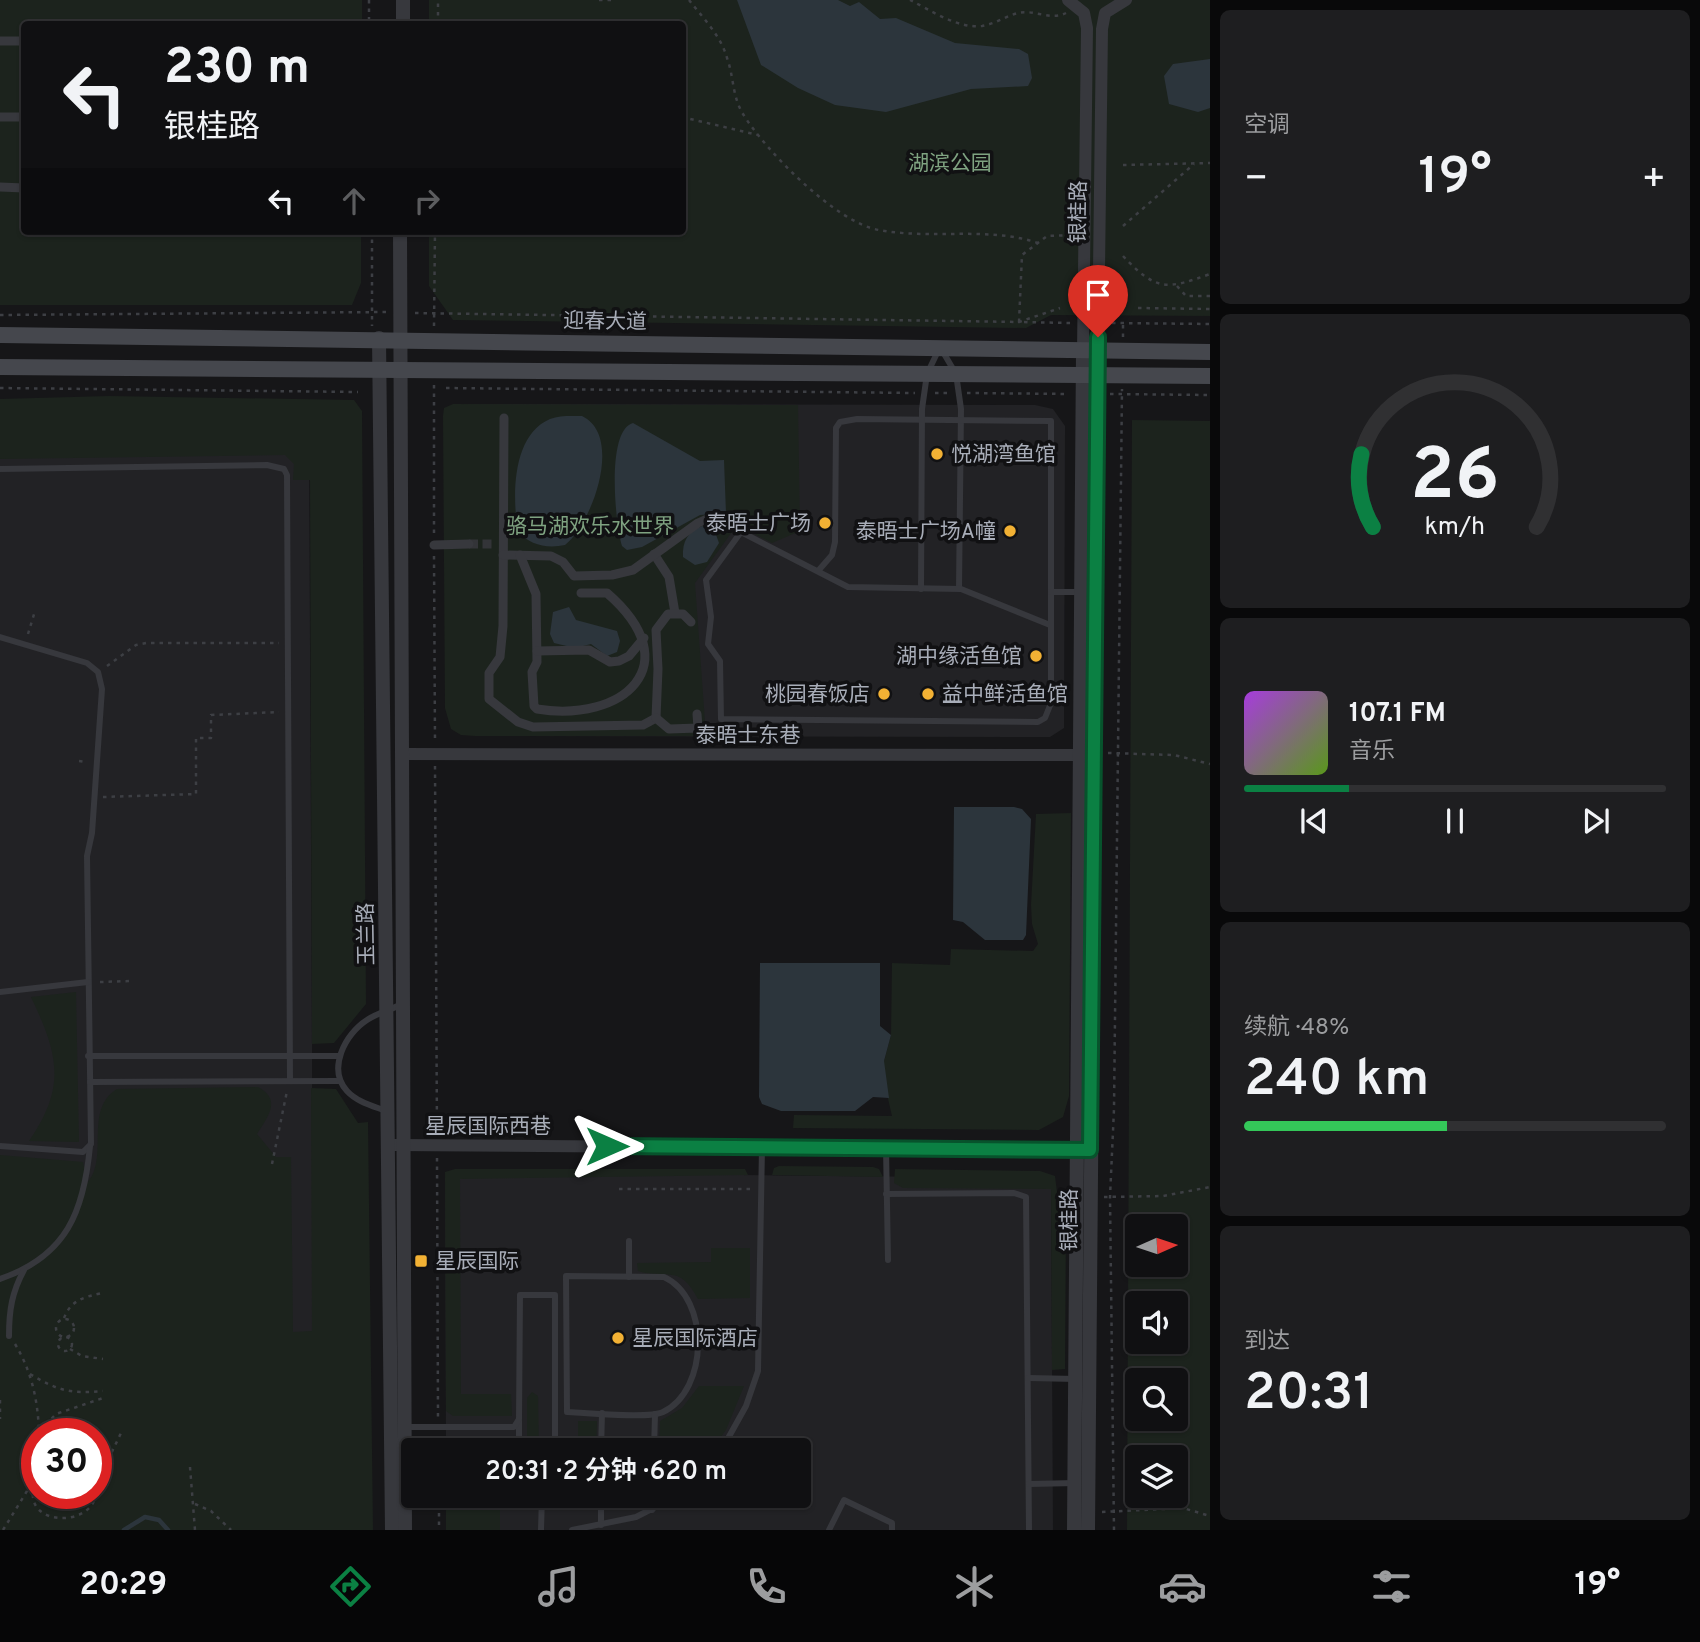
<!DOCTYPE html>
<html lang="zh">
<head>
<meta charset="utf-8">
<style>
  :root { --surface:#101012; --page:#1e1e20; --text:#f1f3f6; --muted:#9c9d9f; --line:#303032; --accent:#0b8043 }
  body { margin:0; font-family:Overpass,"Noto Sans SC",sans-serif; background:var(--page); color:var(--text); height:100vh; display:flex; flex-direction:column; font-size:26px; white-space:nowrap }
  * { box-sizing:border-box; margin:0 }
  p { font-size:23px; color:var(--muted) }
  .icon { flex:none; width:38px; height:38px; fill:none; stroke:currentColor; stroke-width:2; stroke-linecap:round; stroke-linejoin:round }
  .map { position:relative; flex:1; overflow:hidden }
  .sheet { display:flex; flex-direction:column; gap:10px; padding:10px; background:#09090a; width:490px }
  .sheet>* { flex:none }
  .guide { position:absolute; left:21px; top:21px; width:665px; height:214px; border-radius:7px; box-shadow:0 2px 5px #0004,0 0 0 2px var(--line); background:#101012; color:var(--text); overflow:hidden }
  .needle { width:46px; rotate:87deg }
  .buttons { position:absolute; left:1125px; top:1214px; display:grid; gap:14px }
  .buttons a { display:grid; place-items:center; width:63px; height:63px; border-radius:7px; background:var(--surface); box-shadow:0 2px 5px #0004,0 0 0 2px var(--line); font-size:35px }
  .speed { position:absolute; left:21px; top:1418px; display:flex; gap:14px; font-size:35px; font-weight:700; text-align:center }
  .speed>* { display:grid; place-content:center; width:91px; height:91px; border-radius:50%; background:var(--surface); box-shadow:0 2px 5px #0004,0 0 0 2px var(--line); line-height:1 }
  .speed .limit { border:10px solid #d22; background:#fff; color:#111 }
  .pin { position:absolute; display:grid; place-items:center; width:60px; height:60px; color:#fff; margin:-72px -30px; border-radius:50% 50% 50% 0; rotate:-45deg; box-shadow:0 0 7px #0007 }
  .pin .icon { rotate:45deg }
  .me { position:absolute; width:77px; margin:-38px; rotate:90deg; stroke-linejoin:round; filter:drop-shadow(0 0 5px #0008) }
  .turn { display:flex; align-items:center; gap:24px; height:147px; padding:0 28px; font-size:32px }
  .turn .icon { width:91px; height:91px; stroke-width:2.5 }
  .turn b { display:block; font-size:49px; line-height:60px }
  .lanes { display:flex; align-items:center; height:66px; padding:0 28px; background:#0003; justify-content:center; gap:35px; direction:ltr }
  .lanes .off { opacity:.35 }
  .big { font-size:52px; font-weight:600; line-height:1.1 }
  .sheet .tile { flex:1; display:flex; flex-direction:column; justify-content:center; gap:10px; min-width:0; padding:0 24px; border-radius:10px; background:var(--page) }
  .sheet .dial { align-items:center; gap:0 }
  .dial svg { height:182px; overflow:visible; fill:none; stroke:var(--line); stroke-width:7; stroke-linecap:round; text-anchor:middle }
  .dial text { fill:var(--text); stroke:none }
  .song { display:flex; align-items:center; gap:21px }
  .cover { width:84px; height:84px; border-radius:10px; background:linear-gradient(135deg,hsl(280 70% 55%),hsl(90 70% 35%)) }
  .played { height:7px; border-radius:4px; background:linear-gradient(90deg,var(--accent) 25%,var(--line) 25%) }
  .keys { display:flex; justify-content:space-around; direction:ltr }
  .heat { display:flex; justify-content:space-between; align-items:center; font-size:38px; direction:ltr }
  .charge { height:10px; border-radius:5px; background:linear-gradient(90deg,#34c759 48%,var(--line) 0) }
  .trip { position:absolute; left:401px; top:1438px; width:410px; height:70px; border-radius:7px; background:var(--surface); box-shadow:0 2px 5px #0004,0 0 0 2px var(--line); font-weight:600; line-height:70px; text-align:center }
  .dock { display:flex; height:112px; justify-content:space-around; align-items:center; background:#060607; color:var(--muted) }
  .dock .icon { width:49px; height:49px }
  .dock .active { color:var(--accent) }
  .dock b { font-size:32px; color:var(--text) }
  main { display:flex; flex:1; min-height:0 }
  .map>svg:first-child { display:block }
</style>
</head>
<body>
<main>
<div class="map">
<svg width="1210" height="1530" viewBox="0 0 1210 1530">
  <rect width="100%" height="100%" fill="#161618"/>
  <g fill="#222225" fill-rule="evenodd">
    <path d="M 468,404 L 1035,405 L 1053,409 L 1065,426 L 1064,728 L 1050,737 L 475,736 Z"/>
    <path d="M 0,436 L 309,446 L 312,1044 L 312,1435 L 0,1530 ZM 37,1433 L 96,1433 L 96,1493 L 37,1493 Z"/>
    <path d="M 445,1172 L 1051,1178 L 1053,1530 L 446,1530 L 446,1496 L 798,1496 L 798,1451 L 446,1451 Z"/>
  </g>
  <g fill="#1c231d" fill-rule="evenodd">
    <path d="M 0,0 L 362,0 L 362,24 L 24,24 L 24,231 L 361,231 L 361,283 L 352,305 L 0,305 Z"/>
    <path d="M 429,0 L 1210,0 L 1210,316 L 1051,315 L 1026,328 L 453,320 L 429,286 L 429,231 L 682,231 L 682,24 L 429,24 Z"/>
    <path d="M 109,396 L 354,400 L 362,411 L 366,1004 L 334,1043 L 312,1044 L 310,480 L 293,480 L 294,464 L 285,455 L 0,459 L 0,399 Z"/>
    <path d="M 453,404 L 798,405 L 800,531 L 772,543 L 737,525 L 695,583 L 706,736 L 475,736 L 461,735 L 451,729 L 445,708 L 443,416 L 444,408 Z"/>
    <path d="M 1132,420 L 1210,421 L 1210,1530 L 1127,1530 ZM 1138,1227 L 1176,1227 L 1176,1265 L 1138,1265 ZM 1138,1304 L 1176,1304 L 1176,1342 L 1138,1342 ZM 1138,1381 L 1176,1381 L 1176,1419 L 1138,1419 ZM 1138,1458 L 1176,1458 L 1176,1496 L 1138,1496 Z"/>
    <path d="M 1071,813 L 1069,1096 L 1063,1117 L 1039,1130 L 793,1128 L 794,1115 L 892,1116 L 884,1081 L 884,1061 L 891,1035 L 892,963 L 950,965 L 951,949 L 1033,951 L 1038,944 L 1032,924 L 1031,905 L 1036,814 Z"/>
    <path d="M 76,992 L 79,1142 L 29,1141 C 67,1086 58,1054 31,997 Z"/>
    <path d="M 258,1087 C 282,1100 268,1116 257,1134 L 276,1157 L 291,1157 L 293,1332 L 312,1331 L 311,1088 L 336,1089 L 358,1123 L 368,1122 L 373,1530 L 0,1530 L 0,1155 L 83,1162 L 87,1183 C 110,1158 83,1110 117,1089 ZM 37,1433 L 96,1433 L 96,1493 L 37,1493 Z"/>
    <path d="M 779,1166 L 873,1167 L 879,1169 L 883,1177 L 772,1175 L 774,1168 Z"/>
    <path d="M 455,1169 L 745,1169 L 748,1175 L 460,1179 L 461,1394 L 511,1394 L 512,1416 L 453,1416 L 446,1411 L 445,1172 Z"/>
    <path d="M 895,1169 L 1040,1171 L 1055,1176 L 1059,1208 L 1066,1220 L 1065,1369 L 1052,1370 L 1051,1189 L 903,1188 L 894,1183 Z"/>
    <path d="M 711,1248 L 750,1248 L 750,1298 L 698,1299 C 679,1263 668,1280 638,1271 L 637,1263 L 711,1262 Z"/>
    <path d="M 699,1386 L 744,1386 L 726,1430 L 711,1451 L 659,1451 L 660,1421 L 682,1408 Z"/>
    <path d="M 532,1392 L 538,1396 L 539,1451 L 527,1451 L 527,1398 Z"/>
    <path d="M 578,1421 L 597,1421 L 596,1451 L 578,1451 Z"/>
    <path d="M 456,1438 L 514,1438 L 514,1451 L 446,1451 L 446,1442 Z"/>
    <rect x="446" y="1496" width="54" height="34"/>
  </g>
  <g fill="#2c353c">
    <path d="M 737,0 L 838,0 L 850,6 L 859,2 L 880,19 L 896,18 L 955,43 L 1019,49 L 1028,54 L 1032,78 L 1028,86 L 971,89 L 886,112 L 835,105 L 798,88 L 761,65 Z"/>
    <path d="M 1210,59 L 1210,108 L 1198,112 L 1169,104 L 1164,76 L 1173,64 Z"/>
    <path d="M 582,416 C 624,436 592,524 565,545 C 547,549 529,545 518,531 C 512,496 512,435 550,419 C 560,415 572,416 582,416 Z"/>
    <path d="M 633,423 L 700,461 L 724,460 L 726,513 L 700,515 L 642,547 L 627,550 L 622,546 C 615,523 606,430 633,423 Z"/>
    <path d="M 702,526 L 714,529 L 719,543 L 707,562 L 695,565 L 683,557 C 682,541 688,532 702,526 Z"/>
    <path d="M 569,607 L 576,620 L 617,631 L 620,641 L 617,652 L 607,656 L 591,644 L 575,648 L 554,643 L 550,634 L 553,612 Z"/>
    <path d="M 954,807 L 1014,807 L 1022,809 L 1031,819 L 1026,935 L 1023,940 L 985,940 L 963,922 L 953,920 Z"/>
    <path d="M 760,963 L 880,963 L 880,1026 L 891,1035 L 884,1061 L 889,1098 L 873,1097 L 855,1111 L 781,1111 L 762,1104 L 759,1097 Z"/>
  </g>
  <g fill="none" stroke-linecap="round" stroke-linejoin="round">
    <path stroke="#2c353c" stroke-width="4.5" d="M 124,1530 L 145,1517 L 159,1520 L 168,1530"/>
    <path stroke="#333438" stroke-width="9" stroke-dasharray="9 4.5" stroke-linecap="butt" d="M 469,544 L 495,544"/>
    <g stroke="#3d3f44" stroke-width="2.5" stroke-dasharray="3.5 5" stroke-linecap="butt">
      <path d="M 369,0 L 369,24"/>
      <path d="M 599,0 L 616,0"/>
      <path d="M 689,0 C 703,18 721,36 727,58 C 734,77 732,96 743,114 C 765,150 836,223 879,230 C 931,240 988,226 1038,243"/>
      <path d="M 910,0 C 930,10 958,29 982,26 C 995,24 1006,16 1018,13 C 1034,9 1050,21 1066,13"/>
      <path d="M 438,24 L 438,0"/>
      <path d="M 682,117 L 758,135"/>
      <path d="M 1123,165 L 1210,163"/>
      <path d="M 1123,226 L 1194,164"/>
      <path d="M 372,231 L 372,326"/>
      <path d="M 1123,256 C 1156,291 1166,290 1210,274"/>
      <path d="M 1177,286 L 1186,296 L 1210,296"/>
      <path d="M 1138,308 L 1210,309"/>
      <path d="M 415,313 L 1019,322 L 1060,308"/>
      <path d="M 0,315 L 388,312"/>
      <path d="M 1070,323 L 1019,322 L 1022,255 L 1047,236 L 1072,235"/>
      <path d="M 1112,323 L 1210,324"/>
      <path d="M 434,326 L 435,231"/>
      <path d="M 1123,337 L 1123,323"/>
      <path d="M 434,385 L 434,536"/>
      <path d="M 0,388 L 358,392"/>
      <path d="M 446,388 L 915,393"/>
      <path d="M 935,393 L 950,393"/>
      <path d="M 967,393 L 1069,394"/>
      <path d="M 1110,394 L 1210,395"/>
      <path d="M 434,556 L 435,742"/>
      <path d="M 28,634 L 35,611"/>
      <path d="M 107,666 L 136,645 L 146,643 L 279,643"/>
      <path d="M 1108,753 L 1174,755 L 1210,764"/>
      <path d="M 79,761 L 87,762"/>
      <path d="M 435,766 L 437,1134"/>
      <path d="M 103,797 L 196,794 L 196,738 L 211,738 L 211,715 L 279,712"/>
      <path d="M 100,982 L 131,981"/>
      <path d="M 437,1158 L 438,1418"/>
      <path d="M 272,1164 L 287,1091"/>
      <path d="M 619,1189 L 751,1189"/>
      <path d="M 1104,1197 L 1163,1196 L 1210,1187"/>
      <path d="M 64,1318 C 71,1300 84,1297 102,1293"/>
      <circle cx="65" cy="1328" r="9"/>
      <circle cx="65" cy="1344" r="7"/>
      <path d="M 15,1344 C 32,1372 38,1401 39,1433"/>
      <path d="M 70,1349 L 82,1356 L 103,1359"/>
      <path d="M 30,1374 C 58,1391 71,1394 103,1391"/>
      <path d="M 0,1400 L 0,1419"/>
      <path d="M 40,1431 L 56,1414 L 103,1398"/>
      <path d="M 439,1438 L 439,1451"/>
      <path d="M 190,1467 L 195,1530"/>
      <path d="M 96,1472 L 109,1458 L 121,1433"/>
      <path d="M 37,1478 C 14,1527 93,1530 96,1493"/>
      <path d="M 439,1496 L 439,1530"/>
      <path d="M 195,1504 L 211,1511 L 231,1530"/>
      <path d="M 1102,1512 L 1183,1508 L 1210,1516"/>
      <path d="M 3,1530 L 27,1491 L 37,1458"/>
      <path d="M 1114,1530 L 1110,1197 L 1114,1109 L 1122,389"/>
    </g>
    <g stroke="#37383d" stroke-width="6">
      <path d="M 943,352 L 956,374 L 961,409 L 959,589"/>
      <path d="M 0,469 L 267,465 L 284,469 L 287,475 L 290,1081"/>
      <path d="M 818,571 L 832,555 L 835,542 L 836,428 L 840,422 L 857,419 L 1051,421 L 1051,703 L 1045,718 L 1038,722 L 721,719 L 720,661 L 708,644 L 711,617 L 706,580 L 741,532 L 848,587 L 961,589 L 1050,625"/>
      <path d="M 921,589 L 922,409 L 927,374 L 939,349"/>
      <path d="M 1051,592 L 1080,592"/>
      <path d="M 0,637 L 87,663 L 98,672 L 102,689 L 92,833 L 87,856 L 91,1144 L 83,1152 L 0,1146"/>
      <path d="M 0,992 L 88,982"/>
      <path d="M 88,1056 L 339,1056"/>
      <path d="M 90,1082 L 340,1081"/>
      <path d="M 386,1111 C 373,1106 357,1102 347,1091 C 327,1069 345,1034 367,1020 C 377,1013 391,1010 402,1004"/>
      <path d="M 886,1148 L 888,1260"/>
      <path d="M 886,1194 L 1014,1193 L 1026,1197 L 1029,1530"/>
      <path d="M 629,1241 L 629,1277"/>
      <path d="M 566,1276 L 664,1277 C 710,1298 709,1390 663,1412 C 649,1419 586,1413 567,1412 Z"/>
      <path d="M 0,1279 C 67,1256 84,1211 90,1146"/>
      <path d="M 9,1336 C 9,1310 12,1292 24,1270"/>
      <path d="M 1028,1378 L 1077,1379"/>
      <path d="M 519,1421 L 519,1451"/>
      <path d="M 404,1427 L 514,1427 L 519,1419 L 520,1295 L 555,1295 L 555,1451"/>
      <path d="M 601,1451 L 602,1413"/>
      <path d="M 654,1451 L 655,1414"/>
      <path d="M 721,1451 L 746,1406 L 758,1371 L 762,1147"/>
      <path d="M 1029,1484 L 1076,1483"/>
      <path d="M 652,1510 L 653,1496"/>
      <path d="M 601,1525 L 601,1496"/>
      <path d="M 541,1530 L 542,1496"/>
      <path d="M 572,1530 L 636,1517 L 677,1496"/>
      <path d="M 829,1530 L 844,1500 L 892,1523 L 892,1530"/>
    </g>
    <g stroke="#37383d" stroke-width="9">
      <path d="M 0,41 L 24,41"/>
      <path d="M 0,117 L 24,117"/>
      <path d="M 0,187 L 24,188"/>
      <path d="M 504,418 L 503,626 L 500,657 L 489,673 L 489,699 L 518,722 L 533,727 L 643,725 L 656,718"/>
      <path d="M 434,545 L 469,544"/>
      <path d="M 654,554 L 669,577 L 675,613"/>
      <path d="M 503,555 L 551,556 L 563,562 L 574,576 L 612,575 L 633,570 L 698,523 L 707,519 L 723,526"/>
      <path d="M 520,555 L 536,594 L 537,662 L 532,672 L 534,706 L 537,709 C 623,723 690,665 607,593 L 581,593"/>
      <path d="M 537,651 L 589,650 L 610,662 L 619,661 L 629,656 L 644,638"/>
      <path d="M 656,718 L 658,669 L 656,630 L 668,614 L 683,614 L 691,622"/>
      <path d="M 656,718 L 669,729 L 698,728 L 697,714"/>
    </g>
    <g stroke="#37383d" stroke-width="12">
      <path d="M 1068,0 L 1084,13 L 1087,28 L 1083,351"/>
      <path d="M 1098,351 L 1102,29 L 1105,13 L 1126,0"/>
      <path d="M 401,754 L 1094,755"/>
      <path d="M 394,1145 L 1086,1150"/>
    </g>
    <g stroke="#37383d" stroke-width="14">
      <path d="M 403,24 L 403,0"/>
      <path d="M 400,231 L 405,1530"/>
      <path d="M 379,338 L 392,1530"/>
      <path d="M 1074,1530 L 1083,351"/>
      <path d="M 1088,1530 L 1098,351"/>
    </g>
    <g stroke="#45474d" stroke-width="16">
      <path d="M 0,335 L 1210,352"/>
      <path d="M 0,367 L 1210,376"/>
    </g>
  </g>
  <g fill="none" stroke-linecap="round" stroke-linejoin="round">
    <defs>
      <path id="route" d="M 607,1146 L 1090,1150 L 1098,337"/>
    </defs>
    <use href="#route" stroke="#07532c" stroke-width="18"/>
    <use href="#route" stroke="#0b8043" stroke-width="12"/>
  </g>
  <g fill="#f2b134" stroke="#111113" stroke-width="2.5">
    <circle cx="937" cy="454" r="7"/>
    <circle cx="825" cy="523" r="7"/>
    <circle cx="1010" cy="531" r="7"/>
    <circle cx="1036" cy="656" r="7"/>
    <circle cx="884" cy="694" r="7"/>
    <circle cx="928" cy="694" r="7"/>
    <rect x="414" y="1254" width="14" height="14" rx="3.5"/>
    <circle cx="618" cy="1338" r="7"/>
  </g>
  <g text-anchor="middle" stroke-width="7" stroke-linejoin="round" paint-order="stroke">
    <g font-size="21" fill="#7fa381" stroke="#111113">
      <text x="950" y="170">湖滨公园</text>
      <text x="590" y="533">骆马湖欢乐水世界</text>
    </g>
    <g font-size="21" fill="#a8adb8" stroke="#111113">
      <text transform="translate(1078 212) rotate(-89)" y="7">银桂路</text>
      <text transform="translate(605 321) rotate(1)" y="7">迎春大道</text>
      <text x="748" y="742">泰晤士东巷</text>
      <text transform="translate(366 934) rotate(-91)" y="7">玉兰路</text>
      <text x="488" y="1133">星辰国际西巷</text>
      <text transform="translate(1069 1220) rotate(-90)" y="7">银桂路</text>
    </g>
    <g font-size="21" fill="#a8adb8" stroke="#111113" text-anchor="start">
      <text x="951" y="461">悦湖湾鱼馆</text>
      <text x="811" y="530" text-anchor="end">泰晤士广场</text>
      <text x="996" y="538" text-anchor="end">泰晤士广场A幢</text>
      <text x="1022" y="663" text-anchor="end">湖中缘活鱼馆</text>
      <text x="870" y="701" text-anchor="end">桃园春饭店</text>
      <text x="942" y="701">益中鲜活鱼馆</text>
      <text x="435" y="1268">星辰国际</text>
      <text x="632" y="1345">星辰国际酒店</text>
    </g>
  </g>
</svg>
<div class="buttons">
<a><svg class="needle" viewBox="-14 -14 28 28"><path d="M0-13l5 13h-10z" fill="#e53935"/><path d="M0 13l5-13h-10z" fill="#9c9d9f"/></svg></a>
<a><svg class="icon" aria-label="sound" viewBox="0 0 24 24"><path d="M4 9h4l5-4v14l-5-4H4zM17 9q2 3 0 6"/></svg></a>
<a><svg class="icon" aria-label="search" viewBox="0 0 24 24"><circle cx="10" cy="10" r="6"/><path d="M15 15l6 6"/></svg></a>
<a><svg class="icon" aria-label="layers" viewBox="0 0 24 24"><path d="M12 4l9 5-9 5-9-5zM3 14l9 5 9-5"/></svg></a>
</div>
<div class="speed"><div class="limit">30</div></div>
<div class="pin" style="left:1098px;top:337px;background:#d93025"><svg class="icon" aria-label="arrive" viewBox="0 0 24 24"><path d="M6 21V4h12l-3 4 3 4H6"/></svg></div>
<svg class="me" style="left:607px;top:1146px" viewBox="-20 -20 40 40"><path d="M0-17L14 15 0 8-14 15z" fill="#0b8043" stroke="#fff" stroke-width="4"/></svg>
<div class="trip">20:31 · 2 分钟 · 620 m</div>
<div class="guide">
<div class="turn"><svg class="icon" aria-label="left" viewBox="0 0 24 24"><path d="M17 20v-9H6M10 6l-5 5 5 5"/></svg><div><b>230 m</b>银桂路</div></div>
<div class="lanes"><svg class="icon" aria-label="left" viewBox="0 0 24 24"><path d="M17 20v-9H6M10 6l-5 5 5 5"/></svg><svg class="icon off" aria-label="ahead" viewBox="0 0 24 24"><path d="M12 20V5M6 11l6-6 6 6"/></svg><svg class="icon off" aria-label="right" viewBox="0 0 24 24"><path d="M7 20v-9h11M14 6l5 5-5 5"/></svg></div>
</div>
</div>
<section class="sheet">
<div class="tile"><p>空调</p>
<div class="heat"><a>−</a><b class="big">19°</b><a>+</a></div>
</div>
<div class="tile dial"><svg viewBox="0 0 100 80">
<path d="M14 69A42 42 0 1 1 86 69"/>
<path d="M14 69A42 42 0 0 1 9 37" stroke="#0b8043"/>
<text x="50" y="56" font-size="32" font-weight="700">26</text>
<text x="50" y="72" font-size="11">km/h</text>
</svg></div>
<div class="tile">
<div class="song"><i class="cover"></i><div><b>107.1 FM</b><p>音乐</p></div></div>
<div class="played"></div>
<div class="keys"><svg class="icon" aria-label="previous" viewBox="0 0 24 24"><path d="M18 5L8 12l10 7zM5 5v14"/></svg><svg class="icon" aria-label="pause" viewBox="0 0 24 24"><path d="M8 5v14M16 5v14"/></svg><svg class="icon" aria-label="next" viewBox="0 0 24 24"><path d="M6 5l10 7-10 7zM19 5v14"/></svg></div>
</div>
<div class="tile"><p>续航 · 48%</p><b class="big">240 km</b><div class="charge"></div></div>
<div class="tile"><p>到达</p><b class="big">20:31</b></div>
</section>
</main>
<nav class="dock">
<b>20:29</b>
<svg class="icon active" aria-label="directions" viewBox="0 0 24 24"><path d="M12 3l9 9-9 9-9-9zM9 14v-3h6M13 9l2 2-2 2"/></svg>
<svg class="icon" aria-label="music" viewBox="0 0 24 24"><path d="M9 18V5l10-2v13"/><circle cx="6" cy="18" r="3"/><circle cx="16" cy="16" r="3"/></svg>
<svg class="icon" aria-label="phone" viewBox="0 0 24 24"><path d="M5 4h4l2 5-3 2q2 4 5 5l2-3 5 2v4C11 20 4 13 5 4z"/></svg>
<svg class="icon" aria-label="climate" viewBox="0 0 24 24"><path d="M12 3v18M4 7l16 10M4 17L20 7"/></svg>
<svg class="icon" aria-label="car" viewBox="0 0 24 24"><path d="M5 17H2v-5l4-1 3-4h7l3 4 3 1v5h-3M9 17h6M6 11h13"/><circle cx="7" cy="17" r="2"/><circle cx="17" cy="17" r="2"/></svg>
<svg class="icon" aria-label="filters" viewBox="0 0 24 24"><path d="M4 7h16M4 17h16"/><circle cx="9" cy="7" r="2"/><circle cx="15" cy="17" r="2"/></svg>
<b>19°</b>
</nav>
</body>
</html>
